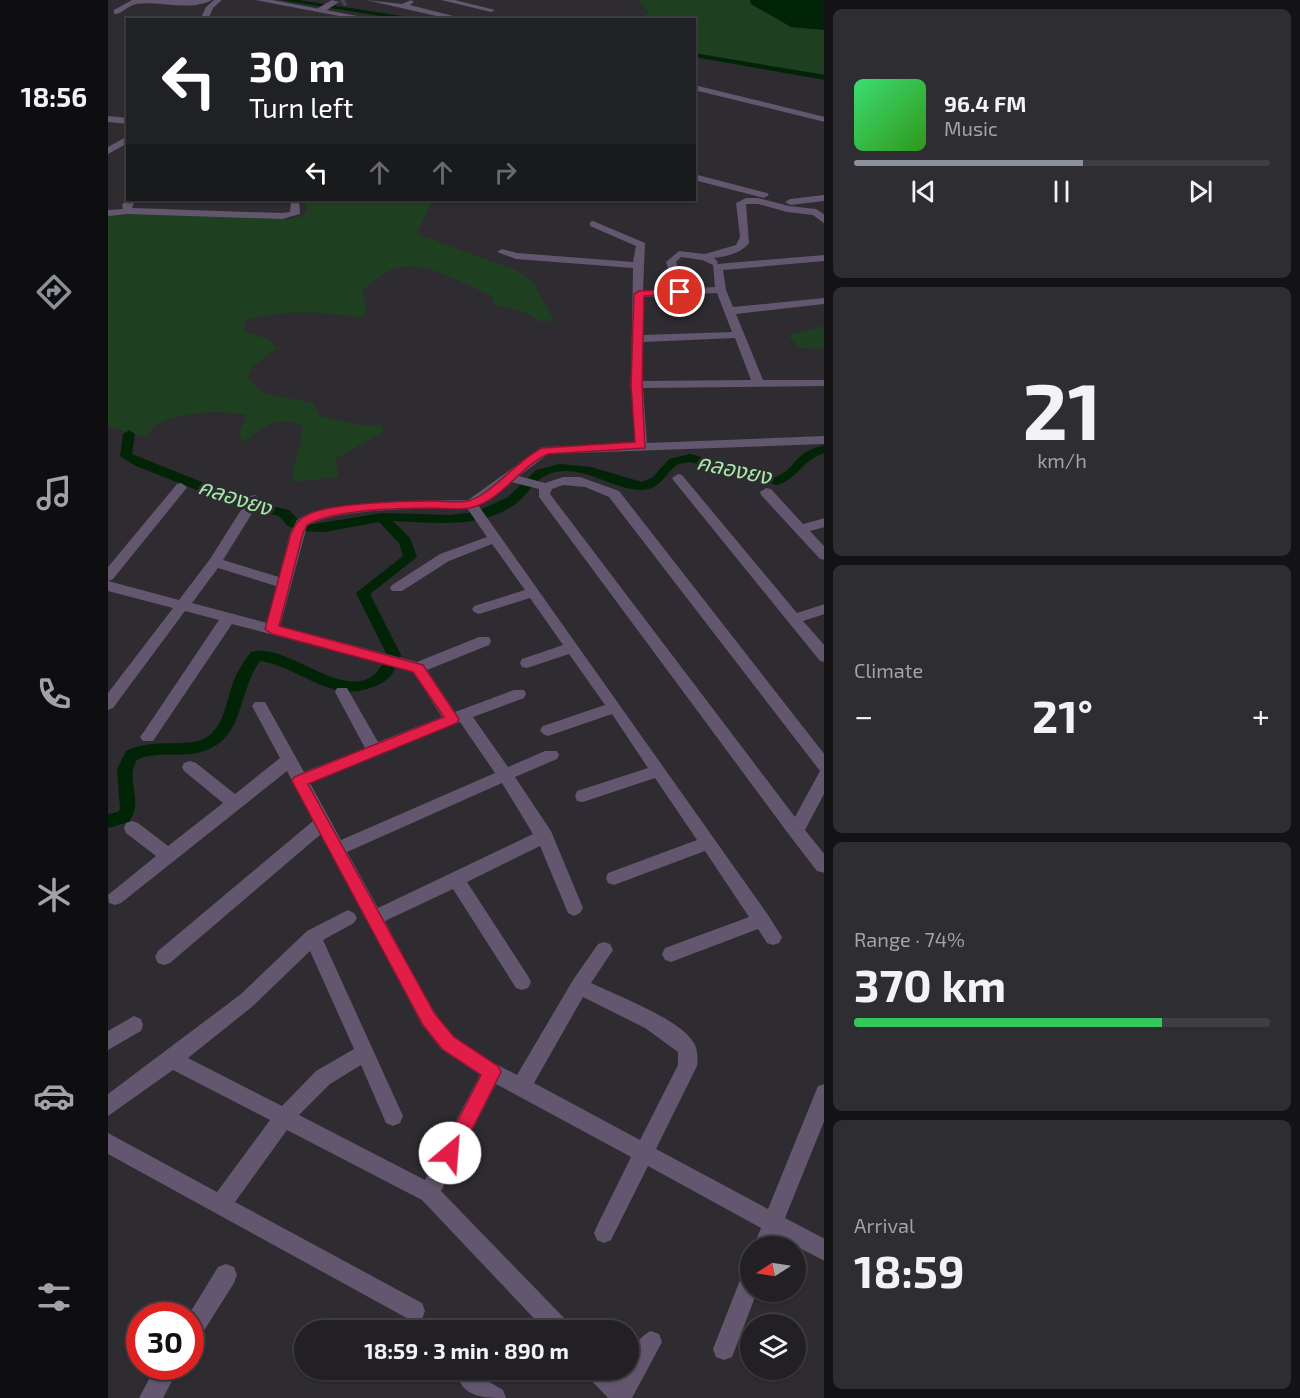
<!DOCTYPE html>
<html lang="en">
<head>
<meta charset="utf-8">
<style>
  :root { --surface:#222025; --page:#2e2d32; --text:#f1f3f6; --muted:#a2a3a7; --line:#3f3e42; --accent:#8c9099 }
  body { margin:0; font-family:"Exo 2","Noto Sans Thai",sans-serif; background:var(--page); color:var(--text); height:100vh; display:flex; flex-direction:column; font-size:22px; white-space:nowrap }
  * { box-sizing:border-box; margin:0 }
  p { font-size:20px; color:var(--muted) }
  .icon { flex:none; width:33px; height:33px; fill:none; stroke:currentColor; stroke-width:2; stroke-linecap:round; stroke-linejoin:round }
  .map { position:relative; flex:1; overflow:hidden }
  .panel { display:flex; flex-direction:column; gap:9px; padding:9px; background:#131214; width:476px }
  .panel>* { flex:none }
  .hud { position:absolute; left:18px; top:18px; width:570px; height:183px; border-radius:0px; box-shadow:0 2px 4px #0004,0 0 0 2px var(--line); background:#202124; color:#fff; overflow:hidden }
  .needle { width:39px; rotate:258deg }
  .controls { position:absolute; left:632px; top:1236px; display:grid; gap:12px }
  .controls a { display:grid; place-items:center; width:66px; height:66px; border-radius:50%; background:var(--surface); box-shadow:0 2px 4px #0004,0 0 0 2px var(--line); font-size:30px }
  .speed { position:absolute; left:18px; top:1302px; display:flex; gap:12px; font-size:30px; font-weight:700; text-align:center }
  .speed>* { display:grid; place-content:center; width:78px; height:78px; border-radius:50%; background:var(--surface); box-shadow:0 2px 4px #0004,0 0 0 2px var(--line); line-height:1 }
  .speed .limit { border:9px solid #d22; background:#fff; color:#111 }
  .pin { position:absolute; display:grid; place-items:center; width:51px; height:51px; color:#fff; margin:-26px; border:3px solid #fff; border-radius:50%; box-shadow:0 2px 6px #0007 }
  .me { position:absolute; width:66px; margin:-33px; rotate:27deg; stroke-linejoin:round; filter:drop-shadow(0 0 4px #0008) }
  .turn { display:flex; align-items:center; gap:21px; height:126px; padding:0 24px; font-size:27px }
  .turn .icon { width:78px; height:78px; stroke-width:2.5 }
  .turn b { display:block; font-size:42px; line-height:51px }
  .lanes { display:flex; align-items:center; height:57px; padding:0 24px; background:#0003; justify-content:center; gap:30px; direction:ltr }
  .lanes .off { opacity:.35 }
  .big { font-size:45px; font-weight:700; line-height:1.1 }
  .panel .widget { flex:1; display:flex; flex-direction:column; justify-content:center; gap:9px; min-width:0; padding:0 21px; border-radius:9px; background:var(--page) }
  .panel .dial { align-items:center; gap:0 }
  .dial b { font-size:78px; line-height:1 }
  .song { display:flex; align-items:center; gap:18px }
  .cover { width:72px; height:72px; border-radius:9px; background:linear-gradient(135deg,hsl(140 70% 55%),hsl(110 70% 35%)) }
  .played { height:6px; border-radius:3px; background:linear-gradient(90deg,var(--accent) 55%,var(--line) 55%) }
  .keys { display:flex; justify-content:space-around; direction:ltr }
  .heat { display:flex; justify-content:space-between; align-items:center; font-size:33px; direction:ltr }
  .charge { height:9px; border-radius:4px; background:linear-gradient(90deg,#34c759 74%,var(--line) 0) }
  .trip { position:absolute; left:186px; top:1320px; width:345px; height:60px; border-radius:30px; background:var(--surface); box-shadow:0 2px 4px #0004,0 0 0 2px var(--line); font-weight:700; line-height:60px; text-align:center }
  main { display:flex; flex:1; min-height:0 }
  .tabs { display:flex; flex-direction:column; width:108px; justify-content:space-around; align-items:center; background:#0e0d0f; color:var(--muted) }
  .tabs .icon { width:42px; height:42px }
  .tabs .on { color:var(--accent) }
  .tabs b { font-size:27px; color:var(--text) }
  .map>svg:first-child { display:block }
</style>
</head>
<body>
<main>
<nav class="tabs">
<b>18:56</b>
<svg class="icon on" aria-label="directions" viewBox="0 0 24 24"><path d="M12 3l9 9-9 9-9-9zM9 14v-3h6M13 9l2 2-2 2"/></svg>
<svg class="icon" aria-label="music" viewBox="0 0 24 24"><path d="M9 18V5l10-2v13"/><circle cx="6" cy="18" r="3"/><circle cx="16" cy="16" r="3"/></svg>
<svg class="icon" aria-label="phone" viewBox="0 0 24 24"><path d="M5 4h4l2 5-3 2q2 4 5 5l2-3 5 2v4C11 20 4 13 5 4z"/></svg>
<svg class="icon" aria-label="climate" viewBox="0 0 24 24"><path d="M12 3v18M4 7l16 10M4 17L20 7"/></svg>
<svg class="icon" aria-label="car" viewBox="0 0 24 24"><path d="M5 17H2v-5l4-1 3-4h7l3 4 3 1v5h-3M9 17h6M6 11h13"/><circle cx="7" cy="17" r="2"/><circle cx="17" cy="17" r="2"/></svg>
<svg class="icon" aria-label="filters" viewBox="0 0 24 24"><path d="M4 7h16M4 17h16"/><circle cx="9" cy="7" r="2"/><circle cx="15" cy="17" r="2"/></svg>
</nav>
<div class="map">
<svg width="717" height="1398" viewBox="0 0 717 1398">
  <rect width="100%" height="100%" fill="#2e2b31"/>
  <g fill="#1e4021">
    <path d="M 529,0 L 642,0 L 643,4 L 683,27 L 716,30 L 716,77 L 587,55 L 586,20 L 529,19 L 541,12 Z"/>
    <path d="M 196,200 L 324,200 L 309,234 L 410,271 L 425,282 L 446,320 L 434,322 L 414,311 L 386,305 L 383,295 C 352,284 311,253 277,273 C 269,278 262,285 254,290 L 258,308 L 255,318 C 211,311 182,310 138,319 L 136,331 L 162,340 L 169,348 L 146,365 L 140,377 L 154,393 L 205,403 L 212,416 L 251,425 L 274,425 L 276,432 L 227,459 L 231,477 L 185,482 C 185,463 193,446 195,426 C 170,413 156,428 135,442 L 131,433 L 138,415 C 115,409 72,412 50,424 C 45,426 41,433 38,437 L 0,427 L 0,215 L 36,214 L 183,219 L 195,216 L 199,209 Z"/>
    <path d="M 716,326 L 716,349 L 691,348 L 680,335 Z"/>
  </g>
  <path fill="#002405" d="M 642,0 L 716,0 L 716,30 L 683,27 L 643,4 Z"/>
  <g fill="none" stroke-linecap="round" stroke-linejoin="round">
    <g fill="#002405" fill-rule="evenodd">
      <path d="M 172,0 L 191,0 L 319,20 L 297,20 Z"/>
      <path d="M 586,53 L 717,75 L 717,80 L 586,57 Z"/>
      <path d="M 21,430 L 27,434 L 24,454 L 136,499 L 181,510 L 192,522 L 206,524 L 274,513 L 342,515 L 368,512 L 400,497 L 428,470 L 452,464 L 483,467 L 534,482 L 545,477 L 561,459 L 582,454 L 668,477 C 690,467 685,452 717,445 L 717,453 C 696,458 690,479 669,485 L 582,462 C 578,463 572,463 569,465 C 555,475 553,490 533,490 C 502,489 476,464 444,473 C 426,478 420,496 406,505 C 369,530 327,522 285,521 L 302,538 L 309,557 L 262,594 L 293,655 C 285,676 281,682 259,689 C 220,701 189,666 152,661 C 128,694 138,742 89,753 C 69,757 47,751 29,760 C 16,780 37,799 21,822 L 0,828 L 0,814 L 10,812 L 12,809 L 9,769 L 18,751 C 40,740 62,745 86,742 C 116,737 117,703 126,680 C 130,670 136,661 143,652 C 184,640 252,722 279,655 L 248,593 L 295,556 L 291,543 L 271,522 L 216,532 L 193,531 L 180,526 L 171,516 L 127,505 L 28,466 L 12,456 L 15,434 Z"/>
    </g>
    <path stroke="#47444a" stroke-width="8" stroke-dasharray="8 4" stroke-linecap="butt" d="M 234,3 L 237,1"/>
    <g fill="#62576e" fill-rule="evenodd">
      <path d="M 24,0 L 104,0 C 82,12 51,0 28,4 C 19,6 15,14 6,14 L 6,10 Z"/>
      <path d="M 106,0 L 114,0 L 105,8 L 100,20 L 92,20 L 98,7 Z"/>
      <path d="M 224,0 L 231,2 L 216,12 L 210,12 L 210,8 Z"/>
      <path d="M 258,0 L 294,4 L 303,0 L 306,2 L 302,5 L 361,20 L 346,20 Z"/>
      <path d="M 333,0 L 347,0 L 387,10 L 383,12 Z"/>
      <path d="M 0,116 L 20,118 L 20,124 L 0,122 Z"/>
      <path d="M 20,136 L 20,143 L 0,154 L 0,147 Z"/>
      <path d="M 586,174 L 659,193 L 661,195 L 656,198 L 586,180 Z"/>
      <path d="M 717,195 L 717,201 L 682,205 L 677,202 L 682,199 Z"/>
      <path d="M 20,198 L 27,200 L 24,208 L 174,213 L 182,212 L 183,200 L 191,200 L 192,214 L 174,219 L 20,214 L 0,216 L 0,210 L 15,209 L 14,205 Z"/>
      <path d="M 638,198 L 650,198 L 681,206 L 708,209 L 717,215 L 717,224 L 705,215 L 679,212 L 650,204 L 638,204 L 641,243 C 632,254 619,256 606,258 L 610,262 L 609,264 L 717,255 L 717,261 L 615,270 L 618,290 L 625,307 L 717,298 L 717,304 L 628,314 L 655,380 L 717,380 L 717,386 L 535,388 L 539,443 L 717,436 L 717,444 L 440,454 L 411,476 L 437,483 L 455,477 L 472,477 L 511,491 L 717,755 L 717,792 L 697,830 L 717,855 L 717,873 L 709,871 L 682,836 L 431,497 L 431,489 L 403,482 L 370,505 L 660,915 L 674,937 L 671,943 L 665,945 L 659,943 L 650,929 L 563,962 L 557,960 L 554,954 L 557,948 L 641,917 L 597,851 L 506,885 L 500,883 L 498,878 L 500,873 L 589,840 L 547,778 L 475,802 L 469,801 L 467,796 L 469,791 L 540,768 L 504,714 L 440,736 L 435,734 L 432,730 L 435,726 L 497,705 L 461,654 L 419,668 L 414,667 L 412,663 L 414,659 L 455,645 L 422,598 L 371,614 L 366,612 L 364,609 L 366,606 L 417,590 L 384,544 L 341,561 L 294,591 L 284,591 L 282,588 L 284,585 L 332,554 L 379,537 L 359,508 C 319,509 232,507 199,526 L 172,626 L 309,662 L 371,637 L 381,637 L 383,641 L 381,645 L 319,670 L 347,712 L 406,690 L 416,690 L 418,694 L 416,698 L 365,717 L 400,767 L 437,751 L 449,751 L 451,755 L 449,759 L 407,777 L 443,831 L 475,908 L 472,913 L 466,916 L 460,913 L 432,846 L 359,882 L 420,976 L 423,982 L 420,988 L 414,990 L 408,988 L 345,889 L 277,921 C 296,956 319,1009 346,1036 C 364,1053 388,1064 409,1075 L 465,980 L 490,944 L 496,942 L 502,944 L 505,950 L 483,983 C 508,995 568,1018 583,1039 C 590,1047 590,1056 589,1066 L 548,1149 L 660,1209 L 710,1086 L 717,1084 L 717,1119 L 677,1218 L 717,1239 L 717,1261 L 670,1237 L 666,1246 L 646,1246 L 653,1228 L 540,1166 L 503,1240 L 496,1243 L 489,1240 L 486,1233 L 489,1226 L 523,1157 L 388,1084 L 333,1191 L 460,1322 L 463,1330 L 437,1330 L 314,1200 L 179,1130 L 127,1202 L 314,1303 L 317,1311 L 314,1319 L 306,1322 L 0,1154 L 0,1133 L 109,1192 L 162,1120 L 65,1070 L 0,1116 L 0,1094 L 133,994 L 199,931 L 240,910 L 246,913 L 249,918 L 246,923 L 215,940 L 295,1116 L 292,1123 L 285,1126 L 278,1123 L 253,1065 L 222,1084 L 191,1115 L 317,1180 L 372,1075 L 333,1049 L 314,1025 L 213,834 L 62,963 L 56,965 L 50,963 L 47,957 L 50,951 L 205,821 L 179,771 L 13,903 L 7,905 L 1,903 L 0,895 L 48,856 L 18,833 L 16,828 L 18,823 L 24,821 L 30,823 L 60,846 L 115,803 L 76,771 L 74,767 L 76,763 L 82,761 L 88,763 L 127,794 L 172,758 L 144,706 L 147,702 L 157,702 L 196,772 L 257,748 L 227,692 L 229,688 L 239,688 L 270,742 L 334,717 L 305,672 L 124,624 L 45,741 L 35,741 L 32,737 L 35,733 L 111,620 L 77,611 L 5,708 L 0,710 L 0,693 L 65,608 L 0,591 L 0,581 L 71,600 L 102,559 L 142,496 L 147,495 L 153,499 L 115,560 L 171,577 L 182,533 L 189,520 L 201,513 L 221,508 L 302,501 L 360,500 L 434,447 L 527,443 L 523,385 L 525,268 L 408,259 L 389,252 L 394,249 L 409,253 L 525,262 L 528,246 L 482,226 L 482,222 L 485,221 L 537,243 L 535,291 L 607,287 L 605,265 L 594,260 L 573,257 L 568,262 L 571,271 L 566,274 L 561,271 L 558,262 L 571,251 L 597,254 L 628,245 L 632,237 L 628,203 ZM 609,293 L 624,332 L 535,335 L 535,297 ZM 627,338 L 643,380 L 535,381 L 535,342 ZM 455,485 L 477,487 L 501,497 L 712,771 L 687,817 L 442,494 L 444,489 ZM 110,568 L 168,586 L 159,623 L 84,603 ZM 352,722 L 387,773 L 233,840 L 202,783 ZM 394,783 L 425,834 L 270,908 L 239,852 ZM 202,951 L 246,1049 L 208,1071 L 174,1106 L 80,1058 L 145,1006 ZM 475,997 L 537,1028 L 570,1052 L 570,1065 L 532,1140 L 426,1083 Z"/>
      <path d="M 570,474 L 574,475 L 689,613 L 717,604 L 717,614 L 695,621 L 717,646 L 717,662 L 712,661 L 566,481 L 564,478 Z"/>
      <path d="M 73,483 L 79,487 L 77,490 L 5,579 L 0,581 L 0,567 L 69,484 Z"/>
      <path d="M 658,488 L 663,489 L 695,524 L 717,518 L 717,527 L 702,531 L 717,547 L 717,560 L 712,559 L 653,495 L 652,492 Z"/>
      <path d="M 26,1016 L 33,1019 L 35,1025 L 33,1031 L 0,1050 L 0,1031 Z"/>
      <path d="M 118,1264 L 126,1267 L 129,1275 L 126,1283 L 90,1340 L 82,1343 L 82,1316 L 80,1316 L 110,1267 Z"/>
      <path d="M 642,1272 L 642,1292 L 649,1292 L 624,1357 L 616,1360 L 608,1357 L 605,1349 L 634,1275 Z"/>
      <path d="M 543,1331 L 551,1334 L 554,1342 L 524,1398 L 500,1398 L 481,1378 L 478,1370 L 504,1370 L 511,1377 L 515,1370 L 520,1370 C 520,1356 530,1336 543,1331 Z"/>
      <path d="M 48,1366 L 72,1366 L 55,1398 L 31,1398 Z"/>
      <path d="M 363,1371 L 395,1390 L 398,1398 C 380,1398 360,1398 352,1382 L 355,1374 Z"/>
    </g>
    <g fill="#62576e" fill-rule="evenodd">
      <path d="M 147,0 L 164,0 L 271,20 L 252,20 Z"/>
      <path d="M 586,85 L 717,117 L 717,122 L 586,90 Z"/>
    </g>
  </g>
  <path fill="#e11d48" stroke="#92132f" stroke-width="1.5" d="M 572,289 L 575,290 L 575,294 L 536,296 L 534,385 L 537,448 L 440,454 C 413,466 395,498 366,507 C 355,511 337,508 325,508 C 292,508 226,509 199,525 L 195,533 L 171,626 L 315,665 L 351,719 L 349,723 L 200,784 L 327,1014 L 346,1037 L 390,1066 L 393,1072 L 349,1159 L 342,1162 L 336,1159 L 333,1153 L 373,1075 L 334,1049 L 315,1025 L 184,781 L 186,777 L 336,717 L 305,672 L 164,634 L 157,629 L 183,533 C 188,524 191,518 201,514 C 224,503 296,501 323,501 C 335,501 349,503 360,501 C 382,496 410,459 434,448 L 527,442 L 523,385 L 526,294 L 531,291 Z"/>
  <g text-anchor="middle" stroke-width="6" stroke-linejoin="round" paint-order="stroke">
    <g font-size="22" font-style="italic" fill="#a3eaa7" stroke="#2e2b31">
      <text transform="translate(626 469) rotate(12)" y="8">คลองยง</text>
      <text transform="translate(127 497) rotate(18)" y="8">คลองยง</text>
    </g>
  </g>
</svg>
<div class="controls">
<a><svg class="needle" viewBox="-14 -14 28 28"><path d="M0-13l5 13h-10z" fill="#e53935"/><path d="M0 13l5-13h-10z" fill="#a2a3a7"/></svg></a>
<a><svg class="icon" aria-label="layers" viewBox="0 0 24 24"><path d="M12 4l9 5-9 5-9-5zM3 14l9 5 9-5"/></svg></a>
</div>
<div class="speed"><div class="limit">30</div></div>
<div class="pin" style="left:572px;top:292px;background:#d93025"><svg class="icon" aria-label="arrive" viewBox="0 0 24 24"><path d="M6 21V4h12l-3 4 3 4H6"/></svg></div>
<svg class="me" style="left:342px;top:1153px" viewBox="-20 -20 40 40"><circle r="19" fill="#fff"/><path d="M0-13L10 11 0 6-10 11z" fill="#e11d48"/></svg>
<div class="trip">18:59 · 3 min · 890 m</div>
<div class="hud">
<div class="turn"><svg class="icon" aria-label="left" viewBox="0 0 24 24"><path d="M17 20v-9H6M10 6l-5 5 5 5"/></svg><div><b>30 m</b>Turn left</div></div>
<div class="lanes"><svg class="icon" aria-label="left" viewBox="0 0 24 24"><path d="M17 20v-9H6M10 6l-5 5 5 5"/></svg><svg class="icon off" aria-label="ahead" viewBox="0 0 24 24"><path d="M12 20V5M6 11l6-6 6 6"/></svg><svg class="icon off" aria-label="ahead" viewBox="0 0 24 24"><path d="M12 20V5M6 11l6-6 6 6"/></svg><svg class="icon off" aria-label="right" viewBox="0 0 24 24"><path d="M7 20v-9h11M14 6l5 5-5 5"/></svg></div>
</div>
</div>
<section class="panel">
<div class="widget">
<div class="song"><i class="cover"></i><div><b>96.4 FM</b><p>Music</p></div></div>
<div class="played"></div>
<div class="keys"><svg class="icon" aria-label="previous" viewBox="0 0 24 24"><path d="M18 5L8 12l10 7zM5 5v14"/></svg><svg class="icon" aria-label="pause" viewBox="0 0 24 24"><path d="M8 5v14M16 5v14"/></svg><svg class="icon" aria-label="next" viewBox="0 0 24 24"><path d="M6 5l10 7-10 7zM19 5v14"/></svg></div>
</div>
<div class="widget dial"><b>21</b><p>km/h</p></div>
<div class="widget"><p>Climate</p>
<div class="heat"><a>−</a><b class="big">21°</b><a>+</a></div>
</div>
<div class="widget"><p>Range · 74%</p><b class="big">370 km</b><div class="charge"></div></div>
<div class="widget"><p>Arrival</p><b class="big">18:59</b></div>
</section>
</main>
</body>
</html>
